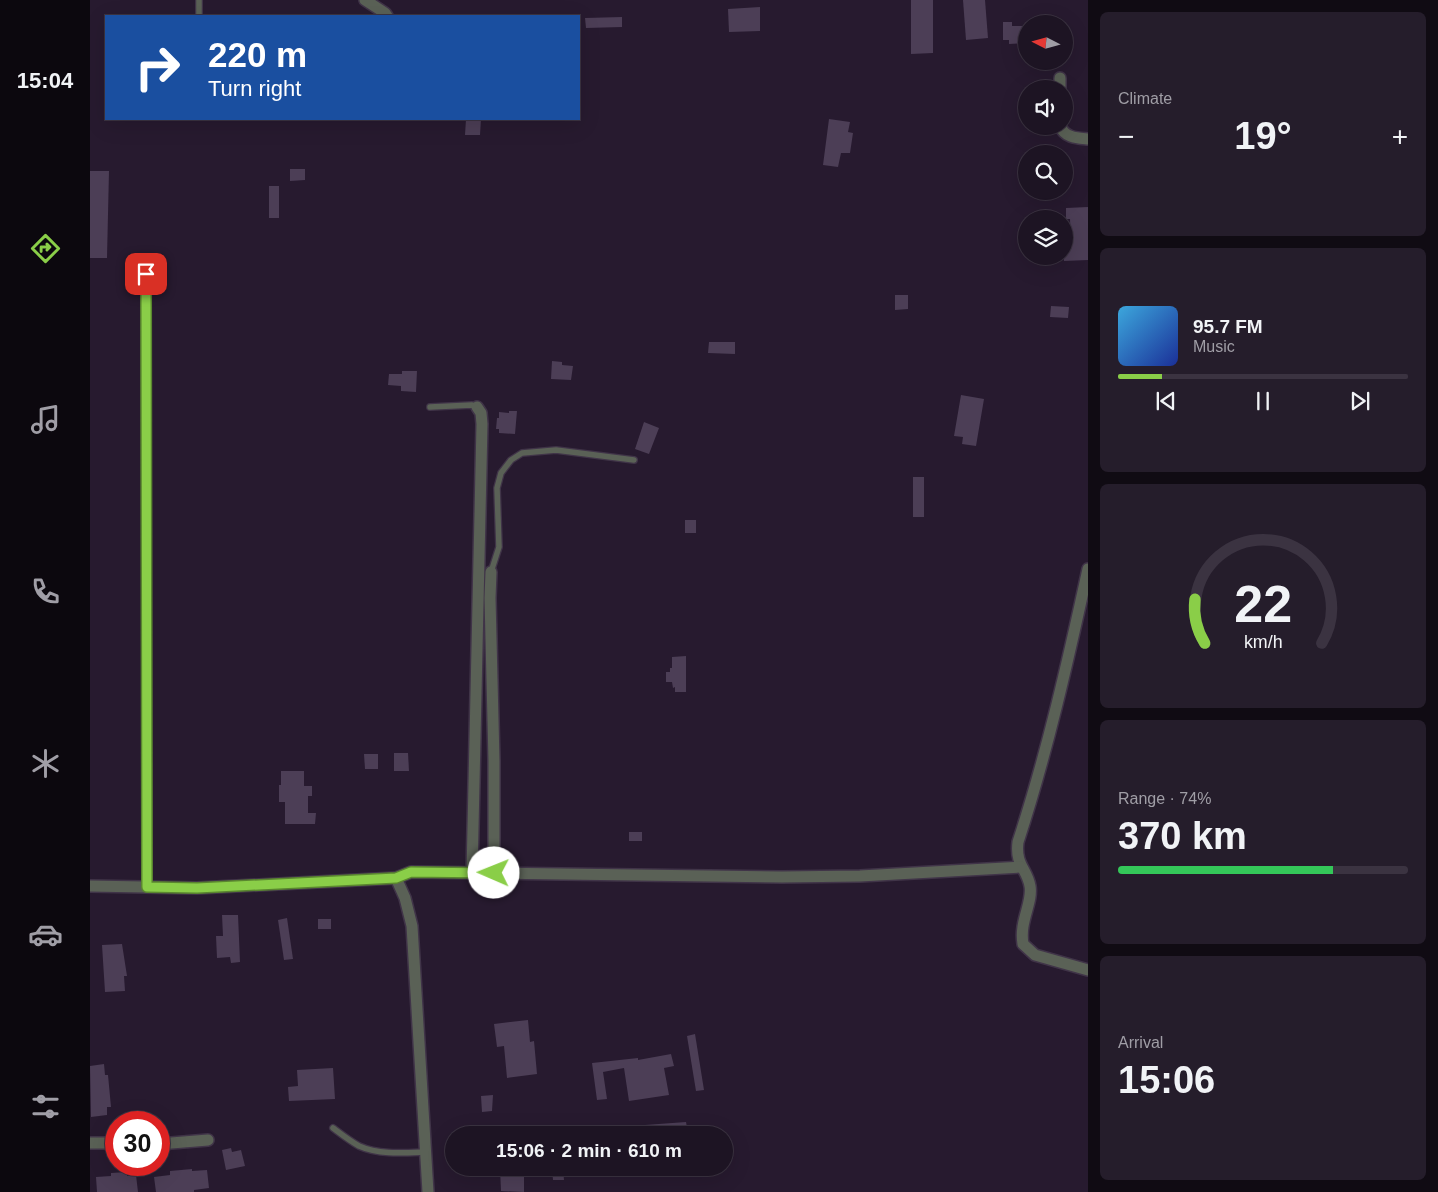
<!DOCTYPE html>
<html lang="en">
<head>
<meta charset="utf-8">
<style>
  :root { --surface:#1d1423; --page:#251d2b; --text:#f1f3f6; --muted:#a09ea6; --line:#3b3341; --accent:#8ace48 }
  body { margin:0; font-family:Arial,sans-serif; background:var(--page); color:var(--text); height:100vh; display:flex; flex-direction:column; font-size:19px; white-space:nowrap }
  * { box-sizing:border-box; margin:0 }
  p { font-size:16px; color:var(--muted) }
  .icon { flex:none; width:28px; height:28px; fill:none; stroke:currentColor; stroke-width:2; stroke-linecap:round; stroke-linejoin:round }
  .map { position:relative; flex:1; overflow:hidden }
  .details { display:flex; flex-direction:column; gap:12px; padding:12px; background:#100b13; width:350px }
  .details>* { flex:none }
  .hud { position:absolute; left:15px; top:15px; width:475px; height:105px; border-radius:0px; box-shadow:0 5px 20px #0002,0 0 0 1px var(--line); background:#1a4fa0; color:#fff; overflow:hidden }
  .needle { width:32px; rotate:276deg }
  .controls { position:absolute; left:928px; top:15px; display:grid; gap:10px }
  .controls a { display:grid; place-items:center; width:55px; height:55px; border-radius:50%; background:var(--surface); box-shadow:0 5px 20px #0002,0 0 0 1px var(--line); font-size:25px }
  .speed { position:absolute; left:15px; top:1111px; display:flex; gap:10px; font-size:25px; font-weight:700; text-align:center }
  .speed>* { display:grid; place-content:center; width:65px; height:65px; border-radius:50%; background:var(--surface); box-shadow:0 5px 20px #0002,0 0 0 1px var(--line); line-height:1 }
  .speed .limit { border:8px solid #d22; background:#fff; color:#111 }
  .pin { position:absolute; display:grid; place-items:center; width:42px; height:42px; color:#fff; margin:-21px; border-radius:10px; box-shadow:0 2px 8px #0006 }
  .me { position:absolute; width:55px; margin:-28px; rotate:271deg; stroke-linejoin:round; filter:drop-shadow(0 0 4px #0008) }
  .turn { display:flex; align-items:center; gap:18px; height:105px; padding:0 20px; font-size:22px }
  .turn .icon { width:65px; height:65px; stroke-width:2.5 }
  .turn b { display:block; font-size:35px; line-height:42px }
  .big { font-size:38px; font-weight:600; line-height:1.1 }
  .details .card { flex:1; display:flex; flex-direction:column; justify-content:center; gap:8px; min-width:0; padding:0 18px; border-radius:8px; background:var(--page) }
  .details .dial { align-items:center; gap:0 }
  .dial svg { height:130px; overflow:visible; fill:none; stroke:var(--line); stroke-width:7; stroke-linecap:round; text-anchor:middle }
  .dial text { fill:var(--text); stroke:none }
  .song { display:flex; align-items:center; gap:15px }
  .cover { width:60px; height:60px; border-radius:8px; background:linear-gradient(135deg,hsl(200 70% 55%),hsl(230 70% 35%)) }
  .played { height:5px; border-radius:2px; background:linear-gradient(90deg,var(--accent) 15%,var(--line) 15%) }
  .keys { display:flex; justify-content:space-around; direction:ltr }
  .heat { display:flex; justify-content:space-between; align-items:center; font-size:28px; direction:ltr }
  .charge { height:8px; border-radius:4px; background:linear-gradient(90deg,#34c759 74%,var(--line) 0) }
  .trip { position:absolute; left:355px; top:1126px; width:288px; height:50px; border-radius:25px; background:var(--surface); box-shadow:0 5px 20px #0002,0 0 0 1px var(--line); font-weight:600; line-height:50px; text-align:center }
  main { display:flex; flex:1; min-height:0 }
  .tab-bar { display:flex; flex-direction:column; width:90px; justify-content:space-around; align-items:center; background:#0c080e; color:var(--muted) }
  .tab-bar .icon { width:35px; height:35px }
  .tab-bar .on { color:var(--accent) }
  .tab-bar b { font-size:22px; color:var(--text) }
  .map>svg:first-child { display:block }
</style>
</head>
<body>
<main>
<nav class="tab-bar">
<b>15:04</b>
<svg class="icon on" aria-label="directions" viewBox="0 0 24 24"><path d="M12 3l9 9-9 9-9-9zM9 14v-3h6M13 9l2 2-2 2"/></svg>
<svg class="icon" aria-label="music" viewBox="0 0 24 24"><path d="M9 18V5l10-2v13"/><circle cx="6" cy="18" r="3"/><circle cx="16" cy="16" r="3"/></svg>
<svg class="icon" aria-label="phone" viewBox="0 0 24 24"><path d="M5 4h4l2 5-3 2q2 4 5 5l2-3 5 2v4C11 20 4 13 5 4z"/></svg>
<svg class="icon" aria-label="climate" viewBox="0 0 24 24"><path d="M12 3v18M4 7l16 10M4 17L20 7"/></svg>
<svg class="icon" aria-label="car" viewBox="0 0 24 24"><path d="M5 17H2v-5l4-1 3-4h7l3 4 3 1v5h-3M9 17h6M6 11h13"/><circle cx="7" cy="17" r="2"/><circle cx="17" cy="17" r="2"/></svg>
<svg class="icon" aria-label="filters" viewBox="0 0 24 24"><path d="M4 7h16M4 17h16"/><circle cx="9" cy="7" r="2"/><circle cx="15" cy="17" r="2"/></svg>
</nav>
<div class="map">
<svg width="998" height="1192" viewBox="0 0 998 1192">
  <rect width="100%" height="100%" fill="#271a2f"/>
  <g fill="#4c3e56">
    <path d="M 821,0 L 843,0 L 843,53 L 821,54 Z"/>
    <path d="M 873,0 L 895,0 L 898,38 L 876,40 Z"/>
    <path d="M 670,7 L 670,31 L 639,32 L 638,9 Z"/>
    <path d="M 532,17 L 532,27 L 496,28 L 495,18 Z"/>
    <path d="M 913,22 L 922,22 L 922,26 L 936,26 L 936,43 L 919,44 L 919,40 L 913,40 Z"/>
    <path d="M 376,119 L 391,119 L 390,135 L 375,135 Z"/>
    <path d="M 739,119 L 760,122 L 758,132 L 763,133 L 760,153 L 751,153 L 748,167 L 733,165 Z"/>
    <path d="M 200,169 L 215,169 L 215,180 L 200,181 Z"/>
    <path d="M 0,171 L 19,171 L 17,258 L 0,258 Z"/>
    <rect x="179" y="186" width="10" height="32"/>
    <path d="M 998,207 L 998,260 L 974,261 L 974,248 L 981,248 L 980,219 L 976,219 L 976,208 Z"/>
    <path d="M 805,295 L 818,295 L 818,309 L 805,310 Z"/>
    <path d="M 961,306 L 979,307 L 978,318 L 960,317 Z"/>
    <path d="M 619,342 L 645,342 L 645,354 L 618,353 Z"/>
    <path d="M 462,361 L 472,362 L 472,365 L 483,366 L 481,380 L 461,379 Z"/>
    <path d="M 312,371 L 327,371 L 326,392 L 311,391 L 311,386 L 298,385 L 299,374 L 312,374 Z"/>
    <path d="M 871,395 L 894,399 L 886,446 L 872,444 L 873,437 L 864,436 Z"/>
    <path d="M 419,411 L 427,411 L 425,434 L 409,433 L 409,429 L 406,429 L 407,418 L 409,418 L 409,412 L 419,413 Z"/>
    <path d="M 554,422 L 569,428 L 559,454 L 545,449 Z"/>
    <rect x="823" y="477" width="11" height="40"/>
    <rect x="595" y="520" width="11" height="13"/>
    <path d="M 596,656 L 596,692 L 585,692 L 585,687 L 583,688 L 582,682 L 576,682 L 576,672 L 580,672 L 580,668 L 582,668 L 582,657 Z"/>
    <path d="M 304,753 L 318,753 L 319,771 L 304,771 Z"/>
    <path d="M 274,754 L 288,754 L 288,769 L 275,769 Z"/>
    <path d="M 191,771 L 214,771 L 214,786 L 222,786 L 222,796 L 218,796 L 218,813 L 226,813 L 225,824 L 195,824 L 195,802 L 189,802 L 189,785 L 191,785 Z"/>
    <rect x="539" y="832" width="13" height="9"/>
    <path d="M 132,915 L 148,915 L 150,962 L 141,963 L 140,957 L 127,958 L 126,936 L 133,936 Z"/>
    <path d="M 197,918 L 203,959 L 194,960 L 188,920 Z"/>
    <rect x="228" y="919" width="13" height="10"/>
    <path d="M 32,944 L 37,976 L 34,976 L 35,991 L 15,992 L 12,945 Z"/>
    <path d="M 438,1020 L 440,1042 L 444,1041 L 447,1074 L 417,1078 L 414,1046 L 407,1047 L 404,1024 Z"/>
    <path d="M 605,1034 L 614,1090 L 606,1091 L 597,1036 Z"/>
    <path d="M 581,1054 L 584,1066 L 574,1068 L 579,1095 L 539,1101 L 534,1068 L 513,1072 L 517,1099 L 507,1100 L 502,1063 L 548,1058 L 548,1060 Z"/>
    <path d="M 14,1064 L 15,1075 L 18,1075 L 21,1107 L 17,1107 L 17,1115 L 1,1117 L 0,1066 Z"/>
    <path d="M 243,1068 L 245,1099 L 199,1101 L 198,1087 L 208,1086 L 207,1070 Z"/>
    <path d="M 403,1095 L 402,1111 L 392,1112 L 391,1096 Z"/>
    <path d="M 596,1122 L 598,1133 L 556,1135 L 555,1125 Z"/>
    <path d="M 141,1148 L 142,1152 L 151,1150 L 155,1166 L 136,1170 L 132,1150 Z"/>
    <path d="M 410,1168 L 434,1168 L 434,1192 L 411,1191 Z"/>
    <path d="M 462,1168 L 473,1168 L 474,1180 L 463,1180 Z"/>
    <path d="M 102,1169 L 102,1171 L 117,1170 L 119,1188 L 104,1190 L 104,1192 L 66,1192 L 64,1177 L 80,1175 L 80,1171 Z"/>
    <path d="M 37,1172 L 37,1176 L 46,1175 L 48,1192 L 7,1192 L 6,1177 L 21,1176 L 21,1173 Z"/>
  </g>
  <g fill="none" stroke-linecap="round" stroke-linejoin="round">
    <defs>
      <g id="service">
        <path d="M 109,0 L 109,16"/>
        <path d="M 56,274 L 57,887"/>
        <path d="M 340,407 L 382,405 L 387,407"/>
        <path d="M 401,572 L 409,547 L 407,488 L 411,473 L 421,460 L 432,453 L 466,450 L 544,460"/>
        <path d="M 243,1128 C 251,1134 260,1141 269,1146 C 289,1155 313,1153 335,1152"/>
      </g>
      <g id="minor">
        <path d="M 275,0 L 295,13 L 297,16"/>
        <path d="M 970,78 L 970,89"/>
        <path d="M 970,126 C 975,138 987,138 998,139"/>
        <path d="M 998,569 C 978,661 957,753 928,842 C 925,865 937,869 940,886 C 943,903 929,921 933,944 L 945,955 L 998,970"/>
        <path d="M 401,572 L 400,598 L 404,761 L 404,873"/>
        <path d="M 382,873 L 392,424 L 391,413 L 387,407"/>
        <path d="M 306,878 L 321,872 L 692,877 L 770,876 L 931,867"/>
        <path d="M 0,886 L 107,888 L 306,878 L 315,898 L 322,926 L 338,1192"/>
        <path d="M 0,1143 L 26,1143"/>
        <path d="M 69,1144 L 118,1140"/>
      </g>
    </defs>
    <use href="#service" stroke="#403448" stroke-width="8"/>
    <use href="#minor" stroke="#403448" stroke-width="14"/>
    <use href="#service" stroke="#5a6156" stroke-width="5.5"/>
    <use href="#minor" stroke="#5a6156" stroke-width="11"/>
  </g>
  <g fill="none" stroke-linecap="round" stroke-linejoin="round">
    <defs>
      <path id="route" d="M 56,274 L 57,887 L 107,888 L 306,878 L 321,872 L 404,873"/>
    </defs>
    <use href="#route" stroke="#5a862f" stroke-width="12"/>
    <use href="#route" stroke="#8ace48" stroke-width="9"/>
  </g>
</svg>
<div class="controls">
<a><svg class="needle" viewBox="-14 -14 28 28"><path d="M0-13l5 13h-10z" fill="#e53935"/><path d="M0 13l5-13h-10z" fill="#a09ea6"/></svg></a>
<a><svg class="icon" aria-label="sound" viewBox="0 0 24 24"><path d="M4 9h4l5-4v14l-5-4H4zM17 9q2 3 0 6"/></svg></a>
<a><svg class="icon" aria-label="search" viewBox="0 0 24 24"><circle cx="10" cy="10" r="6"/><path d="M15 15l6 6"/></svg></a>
<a><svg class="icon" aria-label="layers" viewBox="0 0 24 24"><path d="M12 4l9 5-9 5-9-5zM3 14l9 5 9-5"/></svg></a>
</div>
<div class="speed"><div class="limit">30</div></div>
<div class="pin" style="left:56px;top:274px;background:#d93025"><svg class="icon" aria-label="arrive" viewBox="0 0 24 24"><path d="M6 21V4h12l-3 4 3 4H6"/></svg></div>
<svg class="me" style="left:404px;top:873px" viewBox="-20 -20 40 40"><circle r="19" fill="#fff"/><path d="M0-13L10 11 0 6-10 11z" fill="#8ace48"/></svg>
<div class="trip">15:06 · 2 min · 610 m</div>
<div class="hud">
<div class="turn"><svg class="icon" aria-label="right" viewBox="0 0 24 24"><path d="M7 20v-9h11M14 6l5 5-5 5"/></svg><div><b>220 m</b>Turn right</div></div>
</div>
</div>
<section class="details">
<div class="card"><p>Climate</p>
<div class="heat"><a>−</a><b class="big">19°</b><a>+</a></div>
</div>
<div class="card">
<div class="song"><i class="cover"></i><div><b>95.7 FM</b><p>Music</p></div></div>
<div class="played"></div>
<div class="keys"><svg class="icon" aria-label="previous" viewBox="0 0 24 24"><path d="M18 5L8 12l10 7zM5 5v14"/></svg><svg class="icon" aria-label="pause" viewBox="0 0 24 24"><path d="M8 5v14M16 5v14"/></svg><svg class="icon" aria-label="next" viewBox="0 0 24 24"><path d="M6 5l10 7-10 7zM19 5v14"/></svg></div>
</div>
<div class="card dial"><svg viewBox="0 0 100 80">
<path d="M14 69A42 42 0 1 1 86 69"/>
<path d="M14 69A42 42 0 0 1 8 42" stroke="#8ace48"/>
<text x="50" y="56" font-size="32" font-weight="700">22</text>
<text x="50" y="72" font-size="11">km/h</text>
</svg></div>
<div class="card"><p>Range · 74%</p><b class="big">370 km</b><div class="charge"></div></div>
<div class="card"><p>Arrival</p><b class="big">15:06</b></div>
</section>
</main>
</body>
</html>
